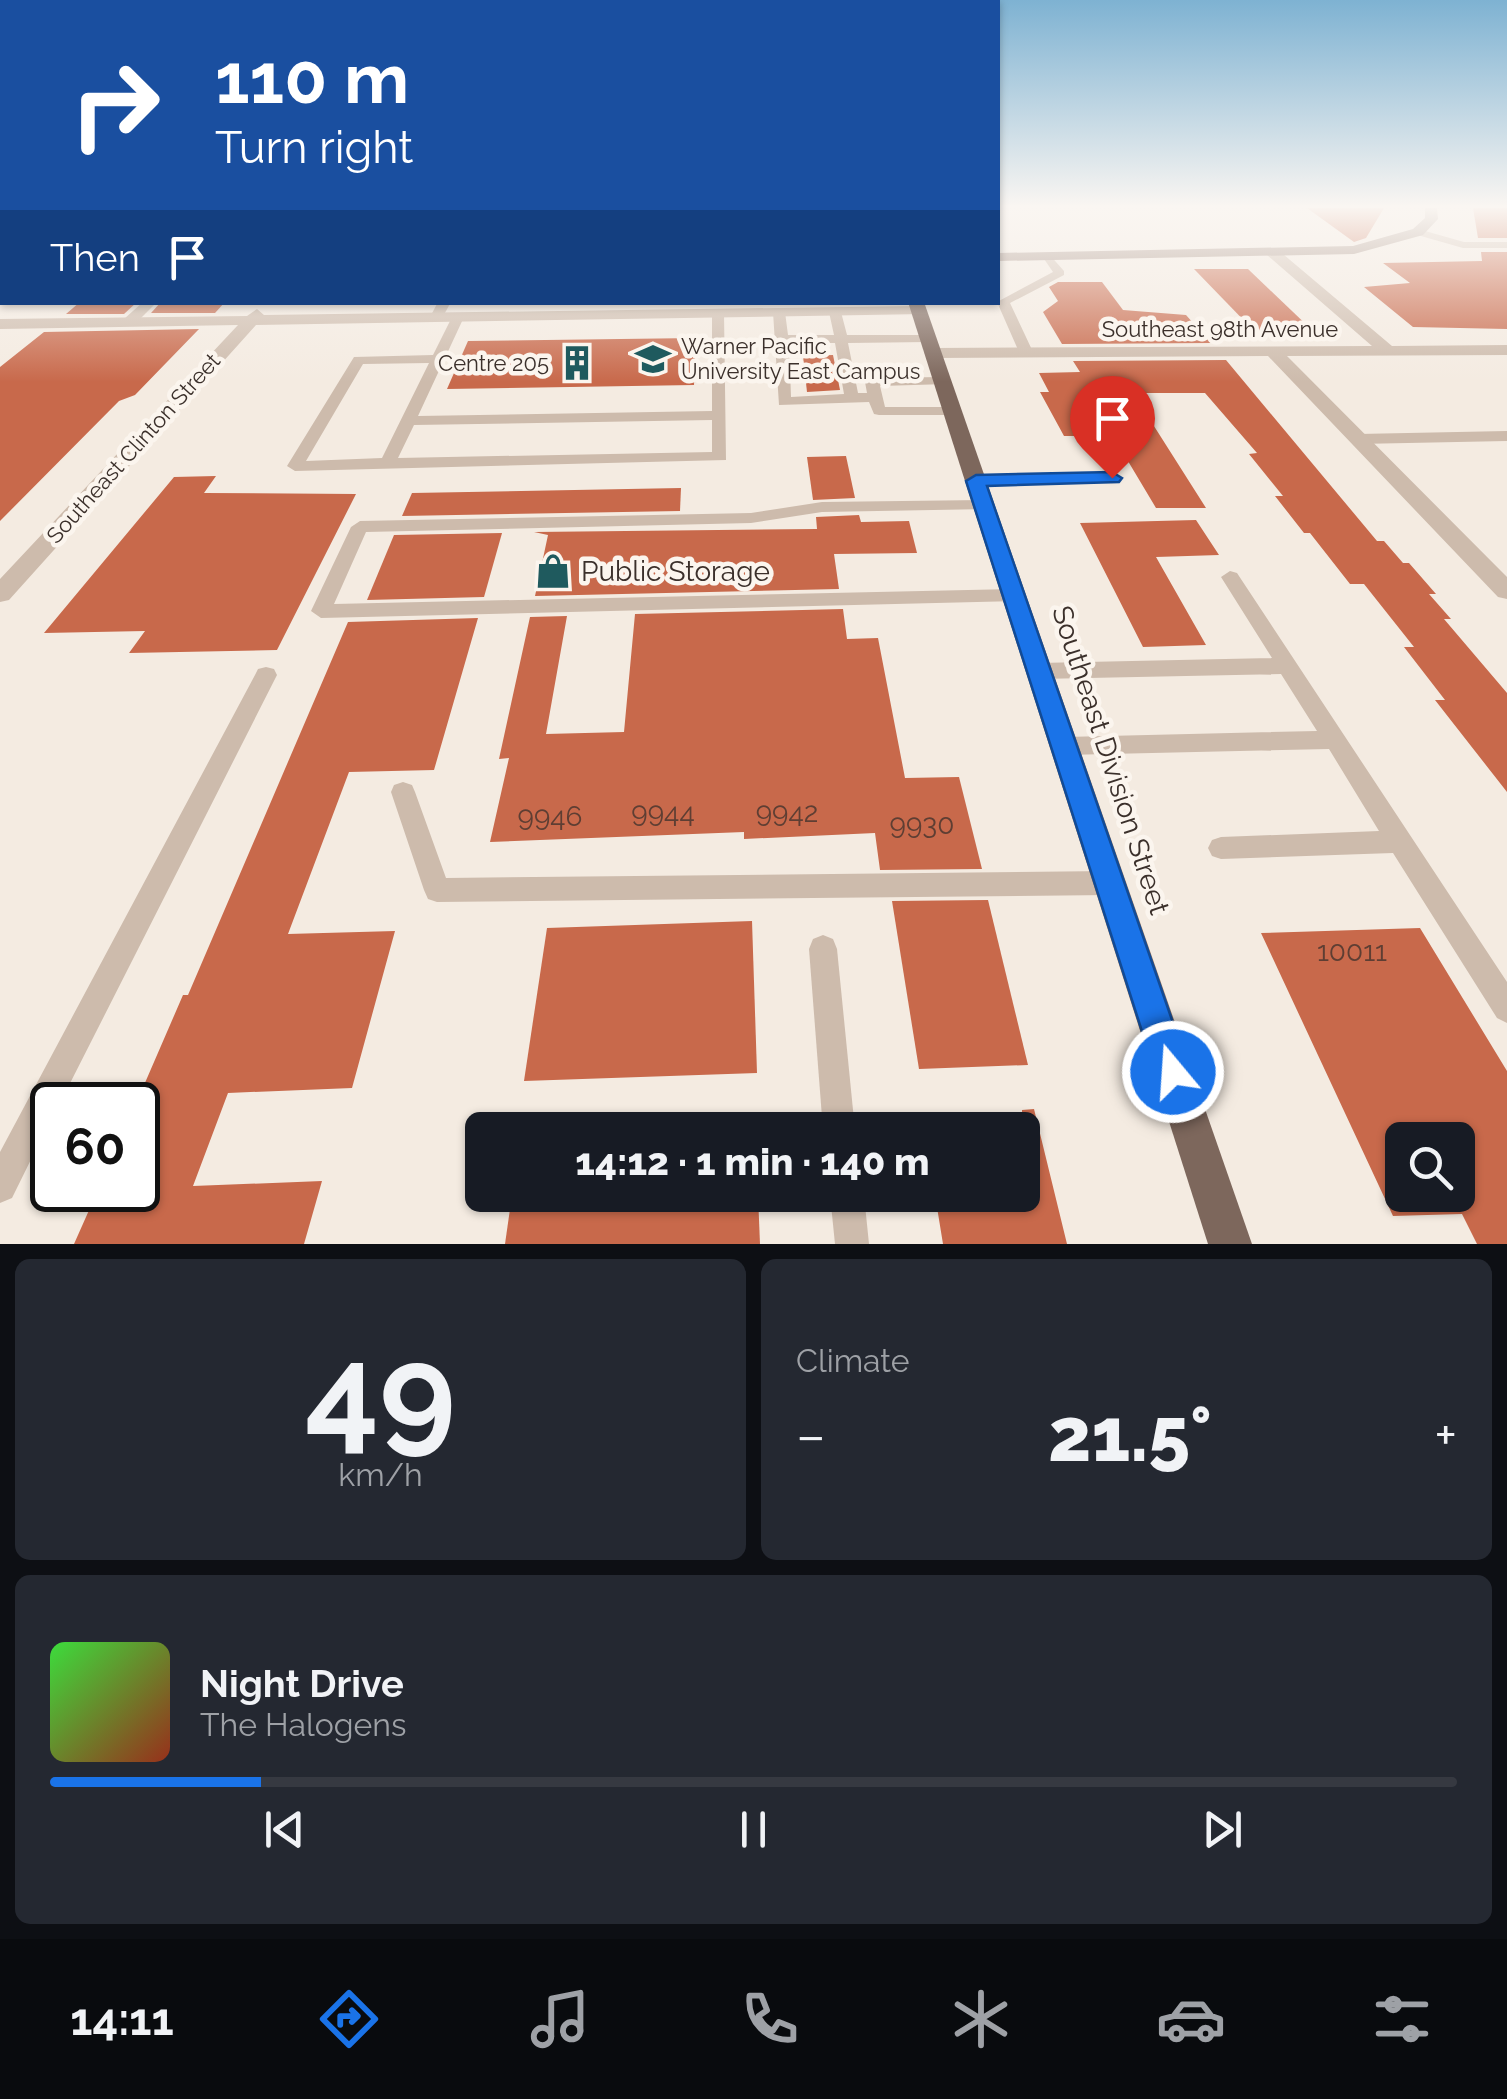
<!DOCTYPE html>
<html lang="en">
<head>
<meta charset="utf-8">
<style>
  :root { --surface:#171b24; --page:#242831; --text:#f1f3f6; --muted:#9ea1a6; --line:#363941; --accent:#1a73e8 }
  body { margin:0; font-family:Raleway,sans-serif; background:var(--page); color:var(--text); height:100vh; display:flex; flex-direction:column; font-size:38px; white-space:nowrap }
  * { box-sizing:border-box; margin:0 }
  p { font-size:32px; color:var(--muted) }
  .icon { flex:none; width:55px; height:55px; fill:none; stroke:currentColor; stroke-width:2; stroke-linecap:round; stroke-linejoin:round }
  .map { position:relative; height:1244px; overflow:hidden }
  .sheet { display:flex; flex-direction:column; gap:15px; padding:15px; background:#0d0f14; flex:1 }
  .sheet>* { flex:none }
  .guide { position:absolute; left:0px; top:0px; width:1000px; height:305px; box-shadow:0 2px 8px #0004; background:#1a4fa0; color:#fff; overflow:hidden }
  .fabs { position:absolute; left:1385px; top:1122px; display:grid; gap:20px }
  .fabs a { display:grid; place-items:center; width:90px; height:90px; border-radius:15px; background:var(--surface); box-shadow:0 2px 8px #0004; font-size:50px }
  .speed { position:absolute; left:30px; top:1082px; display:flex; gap:20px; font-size:50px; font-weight:700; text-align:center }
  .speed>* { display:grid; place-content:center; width:130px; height:130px; border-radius:50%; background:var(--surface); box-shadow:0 2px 8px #0004; line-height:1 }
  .speed .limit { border:5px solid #111; border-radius:15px; background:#fff; color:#111 }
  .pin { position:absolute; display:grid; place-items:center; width:85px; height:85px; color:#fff; margin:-102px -42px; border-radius:50% 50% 50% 0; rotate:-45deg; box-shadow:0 0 10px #0007 }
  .pin .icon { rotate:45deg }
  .me { position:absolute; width:110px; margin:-55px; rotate:342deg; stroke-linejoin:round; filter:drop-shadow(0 0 8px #0008) }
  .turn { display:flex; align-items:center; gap:35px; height:210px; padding:0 50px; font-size:45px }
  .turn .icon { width:130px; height:130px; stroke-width:2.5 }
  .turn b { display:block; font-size:70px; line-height:85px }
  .then { display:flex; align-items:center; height:95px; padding:0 50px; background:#0003; gap:20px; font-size:38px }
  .big { font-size:75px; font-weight:800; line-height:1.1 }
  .sheet .widget { flex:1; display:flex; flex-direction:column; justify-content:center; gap:15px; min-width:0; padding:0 35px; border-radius:15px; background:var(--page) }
  .sheet .dial { align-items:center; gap:0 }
  .dial b { font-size:130px; line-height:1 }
  .song { display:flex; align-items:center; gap:30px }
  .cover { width:120px; height:120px; border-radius:15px; background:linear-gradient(135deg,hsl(120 70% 55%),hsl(10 70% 35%)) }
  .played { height:10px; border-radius:5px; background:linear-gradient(90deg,var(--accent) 15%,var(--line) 15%) }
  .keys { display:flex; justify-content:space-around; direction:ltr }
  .heat { display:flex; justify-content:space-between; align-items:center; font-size:55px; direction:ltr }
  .sheet .tiles { flex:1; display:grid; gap:15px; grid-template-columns:1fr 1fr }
  .widget:last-child { grid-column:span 2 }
  .trip { position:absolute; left:465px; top:1112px; width:575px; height:100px; border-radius:15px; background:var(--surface); box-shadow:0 2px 8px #0004; font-weight:800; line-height:100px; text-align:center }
  .dock { display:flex; height:160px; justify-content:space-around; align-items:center; background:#090b0e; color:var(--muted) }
  .dock .icon { width:70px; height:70px }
  .dock .current { color:var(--accent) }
  .dock b { font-size:45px; color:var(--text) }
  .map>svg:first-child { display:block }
</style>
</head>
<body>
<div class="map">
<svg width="1507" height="1244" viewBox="0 0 1507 1244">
  <rect width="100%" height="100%" fill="#f4ebe1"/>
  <g fill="#c8694b" fill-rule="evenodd">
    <path d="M 1307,208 L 1384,208 L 1366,238 L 1354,242 Z"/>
    <path d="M 1473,208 L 1507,208 L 1507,238 L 1478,238 Z"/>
    <path d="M 1481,252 L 1507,252 L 1507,329 L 1413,327 L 1364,287 L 1410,283 L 1383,263 L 1482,261 Z"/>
    <path d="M 1194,269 L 1248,269 L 1314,332 L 1256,333 Z"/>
    <path d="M 1058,282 L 1102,282 L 1123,310 L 1186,315 L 1211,343 L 1062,344 L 1043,312 L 1058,301 L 1049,287 Z"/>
    <path d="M 80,302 L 137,302 L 124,314 L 66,314 Z"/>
    <path d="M 161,302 L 225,302 L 215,313 L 151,313 Z"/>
    <path d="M 199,329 L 135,395 L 119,401 L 0,521 L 0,367 L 44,332 Z"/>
    <path d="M 696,338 L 694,385 L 447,389 L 468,341 Z"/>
    <path d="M 833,355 L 840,390 L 807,392 L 803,356 Z"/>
    <path d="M 1226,360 L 1377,541 L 1384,541 L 1403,563 L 1409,563 L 1436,594 L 1429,594 L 1451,619 L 1444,619 L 1507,693 L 1507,792 L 1435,700 L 1445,700 L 1404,647 L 1414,647 L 1364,584 L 1350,584 L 1310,533 L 1304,533 L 1275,496 L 1283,496 L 1249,454 L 1257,453 L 1205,393 L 1133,393 L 1206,508 L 1156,508 L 1113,436 L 1064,436 L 1040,392 L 1049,392 L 1039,373 L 1080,372 L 1073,361 Z"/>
    <path d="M 846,456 L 855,498 L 813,500 L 807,457 Z"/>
    <path d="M 216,476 L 204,493 L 356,494 L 277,650 L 129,653 L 145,631 L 44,633 L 174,477 Z"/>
    <path d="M 681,488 L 680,511 L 402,516 L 412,493 Z"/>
    <path d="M 859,515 L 861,522 L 909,521 L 917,553 L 834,554 L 839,589 L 535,596 L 548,535 L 534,532 L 817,529 L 816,517 Z"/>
    <path d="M 1196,520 L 1219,555 L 1156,557 L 1206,645 L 1143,647 L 1080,523 Z"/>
    <path d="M 502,533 L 484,597 L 367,600 L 394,535 Z"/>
    <path d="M 843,609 L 847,639 L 878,638 L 905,778 L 959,777 L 982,869 L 880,870 L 875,833 L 744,839 L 744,832 L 490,842 L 509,758 L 499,759 L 530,617 L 567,616 L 546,734 L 624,732 L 635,614 Z"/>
    <path d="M 478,618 L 434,770 L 349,772 L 288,934 L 395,931 L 352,1088 L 228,1093 L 193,1186 L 322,1181 L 304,1244 L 74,1244 L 98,1190 L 138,1190 L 138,1099 L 183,995 L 188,995 L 348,622 Z"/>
    <path d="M 988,900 L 1028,1065 L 919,1069 L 892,901 Z"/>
    <path d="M 752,921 L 757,1073 L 524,1081 L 547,928 Z"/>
    <path d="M 1420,928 L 1507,1071 L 1507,1244 L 1477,1244 L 1462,1214 L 1393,1216 L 1261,933 ZM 1402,1140 L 1458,1140 L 1458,1195 L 1402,1195 Z"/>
    <path d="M 1034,1109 L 1067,1244 L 943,1244 L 935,1195 L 1022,1195 L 1022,1110 Z"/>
    <path d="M 512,1195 L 758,1195 L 760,1244 L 505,1244 Z"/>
  </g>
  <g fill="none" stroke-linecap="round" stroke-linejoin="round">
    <g fill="#cdbbac" fill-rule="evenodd">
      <path d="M 1418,229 L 1464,242 L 1507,242 L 1507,248 L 1463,248 L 1414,234 L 1414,230 Z"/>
      <path d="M 1048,253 L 1064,271 L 1064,275 L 1010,303 L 1033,352 L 1026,356 L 1019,352 L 997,302 L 1053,272 L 1042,256 Z"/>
      <path d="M 2,293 L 2,302 L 0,303 L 0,294 Z"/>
      <path d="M 143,302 L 157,302 L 134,325 L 124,325 L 124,319 Z"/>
      <path d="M 438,302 L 451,302 L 441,320 L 431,320 L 430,317 Z"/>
      <path d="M 779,308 L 785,312 L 788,335 L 834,335 L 829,312 L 835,308 L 841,312 L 847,335 L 933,335 L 933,341 L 928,342 L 848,343 L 858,393 L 867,393 L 865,382 L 872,378 L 942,377 L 947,378 L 947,384 L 880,386 L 885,407 L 953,407 L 960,411 L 953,415 L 879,415 L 874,414 L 869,402 L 779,405 L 773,312 ZM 789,343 L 835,343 L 844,394 L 791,397 Z"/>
      <path d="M 718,309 L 724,313 L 726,460 L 295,471 L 287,466 L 354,357 L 433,355 L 452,317 L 458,313 L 464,317 L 418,416 L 712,411 L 712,313 ZM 429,363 L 382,458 L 306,461 L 363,364 ZM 712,420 L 712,452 L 398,458 L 414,425 Z"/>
      <path d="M 1507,431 L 1507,441 L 1358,444 L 1350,439 L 1358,434 Z"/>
      <path d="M 1113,473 L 1121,478 L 1119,482 L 976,486 L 968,481 L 976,476 Z"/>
      <path d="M 983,500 L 989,501 L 992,505 L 989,509 L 822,512 L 751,523 L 366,532 L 334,604 L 1014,589 L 1021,591 L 1024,596 L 1021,601 L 321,618 L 311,611 L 351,527 L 360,521 L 751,513 L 822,502 Z"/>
      <path d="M 1230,571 L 1237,573 L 1507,982 L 1507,1023 L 1497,1018 L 1393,853 L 1221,859 L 1212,856 L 1208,848 L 1212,840 L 1221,837 L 1379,831 L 1329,749 L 1065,755 L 1057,753 L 1054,746 L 1057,739 L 1065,737 L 1317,731 L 1281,674 L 1039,679 L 1032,677 L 1028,671 L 1032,665 L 1039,663 L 1272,658 L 1221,577 Z"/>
      <path d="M 266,667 L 274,669 L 277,675 L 59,1105 L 52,1105 L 52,1117 L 12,1198 L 0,1203 L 0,1152 L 255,675 L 258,669 Z"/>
      <path d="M 403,782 L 412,785 L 415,792 L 446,878 L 1110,871 L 1119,874 L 1123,883 L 1119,892 L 1110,895 L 437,902 L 428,899 L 424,890 L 391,792 L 394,785 Z"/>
      <path d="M 823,935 L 833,939 L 837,949 L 855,1130 L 823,1130 L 809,949 L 813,939 Z"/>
      <path d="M 830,1195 L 864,1195 L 869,1244 L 835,1244 Z"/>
    </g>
    <g fill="#cdbbac" fill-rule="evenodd">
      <path d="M 1267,249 L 1277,249 L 1392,346 L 1507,345 L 1507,355 L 1287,356 L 1507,577 L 1507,599 L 1498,597 L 1268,356 L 933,358 L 924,353 L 933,348 L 1372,346 L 1267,255 Z"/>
      <path d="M 918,306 L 924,308 L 924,314 L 256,325 L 9,600 L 0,602 L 0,579 L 238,325 L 0,329 L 0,319 L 247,316 L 257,309 L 264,315 Z"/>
    </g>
    <path fill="#a18a7d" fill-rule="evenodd" d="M 1425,208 L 1437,208 L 1438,219 L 1423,235 L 1354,254 L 998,261 L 998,253 L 1353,246 L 1413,229 L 1425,218 Z"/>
    <path fill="#7d675c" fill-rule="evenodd" d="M 908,302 L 924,302 L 1252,1244 L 1208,1244 Z"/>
  </g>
  <linearGradient id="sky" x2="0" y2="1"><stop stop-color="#7eb2d2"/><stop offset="0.54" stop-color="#faf6f2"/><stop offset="1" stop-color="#faf6f2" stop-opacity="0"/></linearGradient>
  <rect width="1507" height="382" fill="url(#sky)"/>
  <path fill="#1a73e8" stroke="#114b97" stroke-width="2.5" d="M 1112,472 L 1122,478 L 1119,482 L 987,486 L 1190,1072 L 1185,1084 L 1173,1089 L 1160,1084 L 1155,1072 L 966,481 L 976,475 Z"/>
  <defs>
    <symbol id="university-bare" viewBox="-9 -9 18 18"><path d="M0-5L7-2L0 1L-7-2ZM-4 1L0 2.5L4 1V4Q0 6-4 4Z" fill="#1f5a5e" stroke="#fbf5ee" stroke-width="2.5" paint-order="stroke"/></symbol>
    <symbol id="building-bare" viewBox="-9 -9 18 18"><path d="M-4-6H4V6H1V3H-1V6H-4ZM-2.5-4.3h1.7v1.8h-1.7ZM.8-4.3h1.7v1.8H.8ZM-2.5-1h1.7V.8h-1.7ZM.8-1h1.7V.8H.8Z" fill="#1f5a5e" stroke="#fbf5ee" stroke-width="2.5" paint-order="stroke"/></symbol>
    <symbol id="shop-bare" viewBox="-9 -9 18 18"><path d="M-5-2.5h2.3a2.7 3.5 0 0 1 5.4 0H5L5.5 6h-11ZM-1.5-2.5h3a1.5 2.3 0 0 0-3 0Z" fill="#1f5a5e" stroke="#fbf5ee" stroke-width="2.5" paint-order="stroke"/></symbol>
  </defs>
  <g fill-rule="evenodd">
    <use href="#university-bare" x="628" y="334" width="50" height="50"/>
    <use href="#building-bare" x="552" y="338" width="50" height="50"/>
    <use href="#shop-bare" x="528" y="546" width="50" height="50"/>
  </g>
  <g text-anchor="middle" stroke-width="9" stroke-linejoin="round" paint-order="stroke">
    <g font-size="22" fill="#3b302b" stroke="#fbf5ee">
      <text x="1220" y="337">Southeast 98th Avenue</text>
      <text transform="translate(133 448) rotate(-48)" y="8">Southeast Clinton Street</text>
    </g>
    <g font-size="22" fill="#3b302b" stroke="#fbf5ee" text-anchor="start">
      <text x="681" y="354">Warner Pacific<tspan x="681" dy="25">University East Campus</tspan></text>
      <text x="549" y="371" text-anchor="end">Centre 205</text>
    </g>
    <g font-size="28" fill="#3b302b" stroke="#fbf5ee" text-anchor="start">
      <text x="581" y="581">Public Storage</text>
    </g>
    <g font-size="28" fill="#3b302b" stroke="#fbf5ee">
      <text transform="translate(1111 760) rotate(72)" y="10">Southeast Division Street</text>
    </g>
    <g font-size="28" fill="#5e3e33">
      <text x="663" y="822">9944</text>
      <text x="787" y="822">9942</text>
      <text x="550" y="826">9946</text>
      <text x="922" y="834">9930</text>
      <text x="1352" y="961">10011</text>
    </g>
  </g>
</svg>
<div class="fabs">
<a><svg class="icon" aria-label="search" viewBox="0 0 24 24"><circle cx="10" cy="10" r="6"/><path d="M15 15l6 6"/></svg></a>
</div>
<div class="speed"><div class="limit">60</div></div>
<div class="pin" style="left:1112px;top:478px;background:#d93025"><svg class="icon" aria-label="arrive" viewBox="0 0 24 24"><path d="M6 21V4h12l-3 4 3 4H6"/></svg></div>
<svg class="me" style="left:1173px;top:1072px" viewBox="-20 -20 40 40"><circle r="17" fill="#1a73e8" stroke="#fff" stroke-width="3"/><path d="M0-11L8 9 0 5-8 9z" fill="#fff"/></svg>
<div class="trip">14:12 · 1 min · 140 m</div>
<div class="guide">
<div class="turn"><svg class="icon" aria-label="right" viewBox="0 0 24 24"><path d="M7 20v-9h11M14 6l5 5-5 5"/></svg><div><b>110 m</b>Turn right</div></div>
<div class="then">Then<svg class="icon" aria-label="arrive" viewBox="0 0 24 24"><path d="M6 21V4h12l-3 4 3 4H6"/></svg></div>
</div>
</div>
<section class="sheet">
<div class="tiles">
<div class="widget dial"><b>49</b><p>km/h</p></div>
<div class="widget"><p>Climate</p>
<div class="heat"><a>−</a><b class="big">21.5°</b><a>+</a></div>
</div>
<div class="widget">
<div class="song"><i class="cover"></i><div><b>Night Drive</b><p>The Halogens</p></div></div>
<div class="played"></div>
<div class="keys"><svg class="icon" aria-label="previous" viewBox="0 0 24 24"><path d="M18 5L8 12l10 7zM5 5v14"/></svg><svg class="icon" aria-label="pause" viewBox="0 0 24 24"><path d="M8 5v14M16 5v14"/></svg><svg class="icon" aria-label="next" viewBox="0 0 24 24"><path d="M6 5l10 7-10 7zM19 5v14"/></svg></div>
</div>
</div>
</section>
<nav class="dock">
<b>14:11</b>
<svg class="icon current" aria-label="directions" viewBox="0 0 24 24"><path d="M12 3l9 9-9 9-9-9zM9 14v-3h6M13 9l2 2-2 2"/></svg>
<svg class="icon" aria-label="music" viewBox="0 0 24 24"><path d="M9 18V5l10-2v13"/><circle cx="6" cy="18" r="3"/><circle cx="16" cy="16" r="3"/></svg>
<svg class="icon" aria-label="phone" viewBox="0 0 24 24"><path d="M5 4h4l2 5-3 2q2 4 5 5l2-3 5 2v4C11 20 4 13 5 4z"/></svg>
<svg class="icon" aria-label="climate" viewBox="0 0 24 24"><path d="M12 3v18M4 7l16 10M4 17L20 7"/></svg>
<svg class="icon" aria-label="car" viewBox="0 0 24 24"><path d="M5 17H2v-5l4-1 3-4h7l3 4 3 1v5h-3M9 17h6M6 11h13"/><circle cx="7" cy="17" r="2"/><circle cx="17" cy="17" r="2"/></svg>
<svg class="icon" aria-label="filters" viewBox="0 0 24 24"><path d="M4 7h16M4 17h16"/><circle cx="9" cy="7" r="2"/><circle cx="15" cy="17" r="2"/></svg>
</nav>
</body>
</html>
